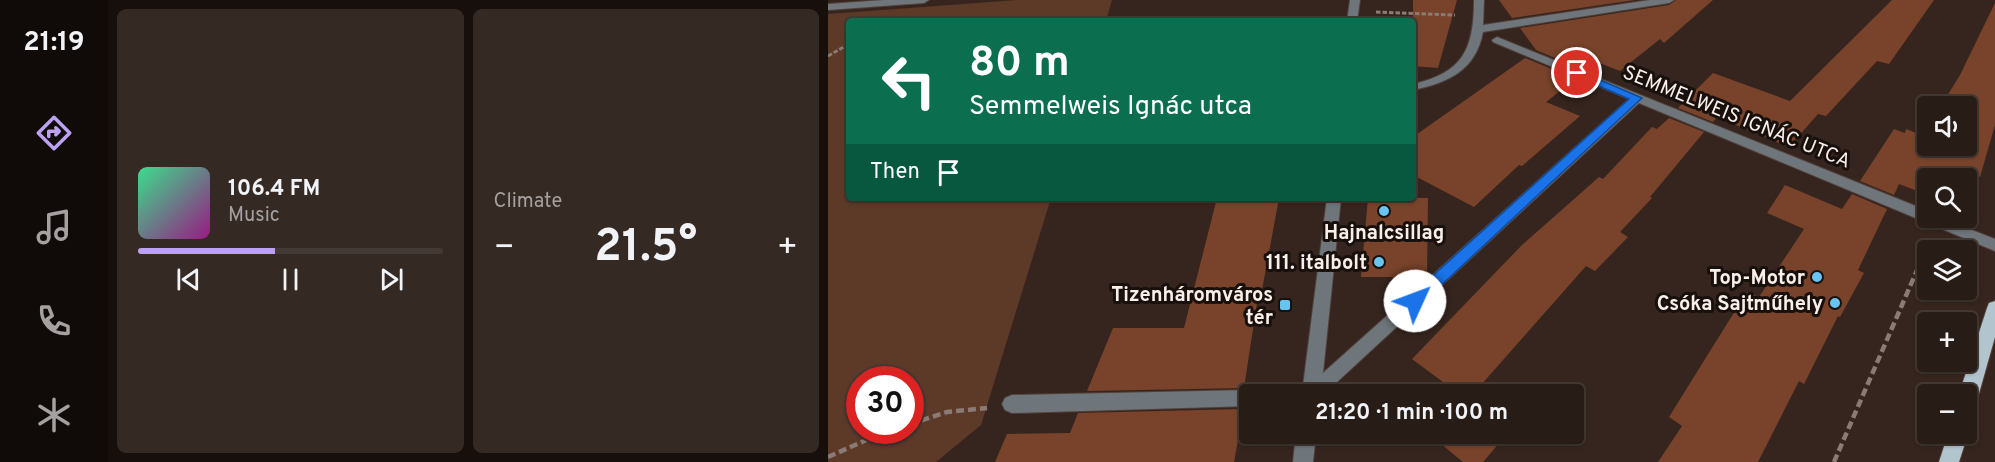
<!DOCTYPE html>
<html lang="en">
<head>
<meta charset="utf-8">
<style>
  :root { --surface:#281c16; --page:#342923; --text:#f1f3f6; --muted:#a5a1a1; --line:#443a35; --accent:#bca0f2 }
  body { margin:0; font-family:Overpass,sans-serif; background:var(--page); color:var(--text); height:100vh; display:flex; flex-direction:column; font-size:22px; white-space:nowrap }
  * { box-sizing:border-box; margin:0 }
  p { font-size:20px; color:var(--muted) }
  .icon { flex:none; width:33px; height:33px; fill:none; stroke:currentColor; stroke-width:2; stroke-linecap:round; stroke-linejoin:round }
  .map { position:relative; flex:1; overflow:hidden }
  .details { display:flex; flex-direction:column; gap:9px; padding:9px; background:#160f0c; width:720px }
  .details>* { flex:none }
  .hud { position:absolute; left:18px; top:18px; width:570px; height:183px; border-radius:6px; box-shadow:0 2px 4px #0004,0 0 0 2px var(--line); background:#0b6e4f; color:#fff; overflow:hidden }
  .fabs { position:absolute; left:1089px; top:96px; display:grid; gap:12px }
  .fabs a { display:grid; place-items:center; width:60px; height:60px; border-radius:6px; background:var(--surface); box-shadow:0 2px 4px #0004,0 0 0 2px var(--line); font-size:30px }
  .speed { position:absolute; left:18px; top:366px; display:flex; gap:12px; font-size:30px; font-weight:700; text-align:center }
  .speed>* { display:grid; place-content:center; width:78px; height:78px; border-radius:50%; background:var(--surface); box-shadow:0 2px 4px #0004,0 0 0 2px var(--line); line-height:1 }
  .speed .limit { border:9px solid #d22; background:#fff; color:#111 }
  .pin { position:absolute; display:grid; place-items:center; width:51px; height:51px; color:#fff; margin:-26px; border:3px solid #fff; border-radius:50%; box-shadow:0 2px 6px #0007 }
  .me { position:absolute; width:66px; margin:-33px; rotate:47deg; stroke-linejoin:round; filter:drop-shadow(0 0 4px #0008) }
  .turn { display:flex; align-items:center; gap:21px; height:126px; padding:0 24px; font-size:27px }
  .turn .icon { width:78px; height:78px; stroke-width:2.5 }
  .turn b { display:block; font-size:42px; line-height:51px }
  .then { display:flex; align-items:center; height:57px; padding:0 24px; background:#0003; gap:12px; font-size:22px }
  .big { font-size:45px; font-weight:700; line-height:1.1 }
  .details .tile { flex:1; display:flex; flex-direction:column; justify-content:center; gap:9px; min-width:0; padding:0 21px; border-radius:9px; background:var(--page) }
  .song { display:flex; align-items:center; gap:18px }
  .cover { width:72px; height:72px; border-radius:9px; background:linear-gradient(135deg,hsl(150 70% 55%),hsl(310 70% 35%)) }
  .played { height:6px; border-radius:3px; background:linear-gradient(90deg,var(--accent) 45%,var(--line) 45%) }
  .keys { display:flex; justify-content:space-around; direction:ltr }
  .heat { display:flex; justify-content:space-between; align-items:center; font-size:33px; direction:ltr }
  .details .tiles { flex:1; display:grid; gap:9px; grid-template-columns:repeat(2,1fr) }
  .trip { position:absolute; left:411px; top:384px; width:345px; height:60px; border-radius:6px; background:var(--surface); box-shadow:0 2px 4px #0004,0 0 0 2px var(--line); font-weight:700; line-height:60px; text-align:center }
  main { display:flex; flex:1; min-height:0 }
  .tabs { display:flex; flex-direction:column; width:108px; justify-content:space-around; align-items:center; background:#100b09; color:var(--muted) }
  .tabs .icon { width:42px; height:42px }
  .tabs .selected { color:var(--accent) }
  .tabs b { font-size:27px; color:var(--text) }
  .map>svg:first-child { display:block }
</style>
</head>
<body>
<main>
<nav class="tabs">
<b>21:19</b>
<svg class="icon selected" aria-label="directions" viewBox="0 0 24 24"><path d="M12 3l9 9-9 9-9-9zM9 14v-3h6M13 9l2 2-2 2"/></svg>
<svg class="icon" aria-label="music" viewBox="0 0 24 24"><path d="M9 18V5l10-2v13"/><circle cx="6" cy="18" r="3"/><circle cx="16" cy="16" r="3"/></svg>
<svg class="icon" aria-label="phone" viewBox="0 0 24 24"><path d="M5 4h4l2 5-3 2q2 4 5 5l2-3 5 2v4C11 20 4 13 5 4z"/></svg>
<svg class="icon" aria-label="climate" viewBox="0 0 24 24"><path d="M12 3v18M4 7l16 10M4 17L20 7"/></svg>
</nav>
<section class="details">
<div class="tiles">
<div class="tile">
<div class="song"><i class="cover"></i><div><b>106.4 FM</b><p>Music</p></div></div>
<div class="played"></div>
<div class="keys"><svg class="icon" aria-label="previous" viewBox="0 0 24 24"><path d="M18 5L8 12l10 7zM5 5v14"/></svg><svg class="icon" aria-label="pause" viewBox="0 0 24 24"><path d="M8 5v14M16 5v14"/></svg><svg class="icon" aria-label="next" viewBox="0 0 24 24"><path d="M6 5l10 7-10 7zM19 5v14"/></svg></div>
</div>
<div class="tile"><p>Climate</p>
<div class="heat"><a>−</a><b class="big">21.5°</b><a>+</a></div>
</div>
</div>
</section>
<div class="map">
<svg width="1167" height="462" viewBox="0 0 1167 462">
  <rect width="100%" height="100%" fill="#36251e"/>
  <path fill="#5d3928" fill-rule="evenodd" d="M 189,0 L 284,0 L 278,21 L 21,21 L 21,198 L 223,198 L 153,425 L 108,462 L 0,462 L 0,14 ZM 32,380 L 82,380 L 82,430 L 32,430 Z"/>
  <g fill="#78432a">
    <path d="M 585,0 L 629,0 L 610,68 L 585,66 Z"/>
    <path d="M 671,0 L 807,0 L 684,18 Z"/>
    <path d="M 848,0 L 885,0 L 836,43 L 832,39 L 792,71 L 769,62 L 758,71 L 708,50 L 692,28 L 841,5 Z"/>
    <path d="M 1064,0 L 1106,0 L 1061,64 L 1049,61 L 998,116 L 990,114 L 961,147 L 889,117 L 885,122 L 850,108 L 885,73 L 962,101 Z"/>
    <path d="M 1167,3 L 1167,125 L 1152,177 L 1145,174 L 1138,187 L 1138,178 L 1100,178 L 1100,195 L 1071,184 L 1066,195 L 1032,181 L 1066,129 L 1077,133 L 1078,129 L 1096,136 L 1100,130 L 1100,146 L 1138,146 L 1138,106 L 1113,106 L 1132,75 Z"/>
    <path d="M 697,58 L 748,79 L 718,102 L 752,116 L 694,166 L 691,165 L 646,207 L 585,175 L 585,137 Z"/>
    <path d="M 841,118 L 876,132 L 822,197 L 824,198 L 792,232 L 800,237 L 767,271 L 758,266 L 645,394 L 631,394 L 584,359 L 693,246 L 771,177 L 775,179 L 824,127 L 829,129 Z"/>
    <path d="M 957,185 L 1014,209 L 1024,194 L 1059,209 L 1030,270 L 1036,273 L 1012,317 L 1010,316 L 976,384 L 971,381 L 930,462 L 830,462 L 854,426 L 841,417 L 887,343 L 919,292 L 931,297 L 976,229 L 939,213 Z"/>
    <path d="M 389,198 L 451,198 L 434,290 L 431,290 L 416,388 L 259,391 L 285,328 L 356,328 Z"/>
    <path d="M 540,198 L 600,198 L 599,277 L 533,277 Z"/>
    <path d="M 413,409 L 409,429 L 412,429 L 406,462 L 167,462 L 179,434 L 242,433 L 250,413 Z"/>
    <path d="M 601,434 L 679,434 L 655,462 L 635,462 Z"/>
  </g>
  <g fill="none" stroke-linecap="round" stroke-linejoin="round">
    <defs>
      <g id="minor">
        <path d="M 56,0 L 101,0 L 96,3 L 0,10 L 0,4 Z"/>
        <path d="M 522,0 L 532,0 L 529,21 L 519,21 Z"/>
        <path d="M 646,0 L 656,0 L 655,25 L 822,0 L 846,0 L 841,3 L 655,32 C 648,70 620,83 585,90 L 585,84 C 635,73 646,49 646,0 Z"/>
        <path d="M 669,37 L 1100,211 L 1100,218 L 1113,218 L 1167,239 L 1167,251 L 811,103 L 496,394 L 474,394 L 499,198 L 513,198 L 495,373 L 801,99 L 665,42 L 664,40 Z"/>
        <path d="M 422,390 L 430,394 L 422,394 L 422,406 L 184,413 L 177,410 L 174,404 L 177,398 L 184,395 Z"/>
        <path d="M 468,434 L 488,434 L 485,462 L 465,462 Z"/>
      </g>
      <g id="major">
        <path d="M 1167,301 L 1167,337 L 1148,404 L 1145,410 L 1138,412 L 1138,394 L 1131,394 L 1159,308 L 1161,303 Z"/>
        <path d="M 1138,431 L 1140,434 L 1131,462 L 1111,462 L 1120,434 L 1138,434 Z"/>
      </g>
    </defs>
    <use href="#minor" stroke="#51413a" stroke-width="2"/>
    <use href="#major" stroke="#51413a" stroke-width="2"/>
    <g stroke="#8a7b75" stroke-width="3" stroke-dasharray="4.5 2" stroke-linecap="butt">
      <path d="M 548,12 L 627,15"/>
      <path d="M 0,56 L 21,44"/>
    </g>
    <path stroke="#8a7b75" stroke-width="4" stroke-dasharray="5 3" stroke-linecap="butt" d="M 1090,269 L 1101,243"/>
    <g stroke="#8a7b75" stroke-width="4.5" stroke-dasharray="8 4" stroke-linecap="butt">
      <path d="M 82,424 L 119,412 L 159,408"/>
      <path d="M 0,457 L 61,430"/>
      <path d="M 1006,462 L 1090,268"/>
    </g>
    <use href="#minor" fill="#6e767b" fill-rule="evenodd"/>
    <use href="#major" fill="#b2c4ce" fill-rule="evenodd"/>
  </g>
  <path fill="#1a73e8" stroke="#114b97" stroke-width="1.5" d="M 749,70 L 814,98 L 592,305 L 581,305 L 579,301 L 581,297 L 801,99 L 745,75 L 745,71 Z"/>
  <g fill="#68c4f0" stroke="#18100d" stroke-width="2">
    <circle cx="556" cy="211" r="6"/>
    <circle cx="551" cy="262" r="6"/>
    <circle cx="989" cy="277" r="6"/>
    <circle cx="1007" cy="303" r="6"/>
    <rect x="451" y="299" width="12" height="12" rx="3"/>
  </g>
  <g text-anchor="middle" stroke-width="6" stroke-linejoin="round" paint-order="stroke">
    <g font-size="20" fill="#faeee9" stroke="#18100d">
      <text transform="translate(909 116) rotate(22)" y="7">SEMMELWEIS IGNÁC UTCA</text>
    </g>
    <g font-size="20" font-weight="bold" fill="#faeee9" stroke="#18100d" text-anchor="end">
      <text x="556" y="239" text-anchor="middle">Hajnalcsillag</text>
      <text x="539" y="269">111. italbolt</text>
      <text x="977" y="284">Top-Motor</text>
      <text x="445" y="301">Tizenháromváros<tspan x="445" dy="23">tér</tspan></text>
      <text x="995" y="310">Csóka Sajtműhely</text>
    </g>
  </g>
</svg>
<div class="fabs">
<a><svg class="icon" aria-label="sound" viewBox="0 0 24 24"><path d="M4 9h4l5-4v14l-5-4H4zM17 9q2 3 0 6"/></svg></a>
<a><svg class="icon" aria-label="search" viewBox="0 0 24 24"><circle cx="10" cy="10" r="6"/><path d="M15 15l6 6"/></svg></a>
<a><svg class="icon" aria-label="layers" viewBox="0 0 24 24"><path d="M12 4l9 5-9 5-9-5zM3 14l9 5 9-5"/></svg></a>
<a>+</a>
<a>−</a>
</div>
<div class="speed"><div class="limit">30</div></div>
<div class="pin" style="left:749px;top:73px;background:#d93025"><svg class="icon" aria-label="arrive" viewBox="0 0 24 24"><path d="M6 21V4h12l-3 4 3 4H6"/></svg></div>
<svg class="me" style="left:587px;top:301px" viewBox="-20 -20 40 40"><circle r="19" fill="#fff"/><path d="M0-13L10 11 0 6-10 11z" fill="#1a73e8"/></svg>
<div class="trip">21:20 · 1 min · 100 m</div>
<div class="hud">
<div class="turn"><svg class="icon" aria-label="left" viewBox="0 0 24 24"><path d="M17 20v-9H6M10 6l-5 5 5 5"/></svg><div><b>80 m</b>Semmelweis Ignác utca</div></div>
<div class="then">Then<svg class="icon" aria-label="arrive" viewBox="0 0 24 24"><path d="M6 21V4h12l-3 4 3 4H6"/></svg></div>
</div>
</div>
</main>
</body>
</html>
